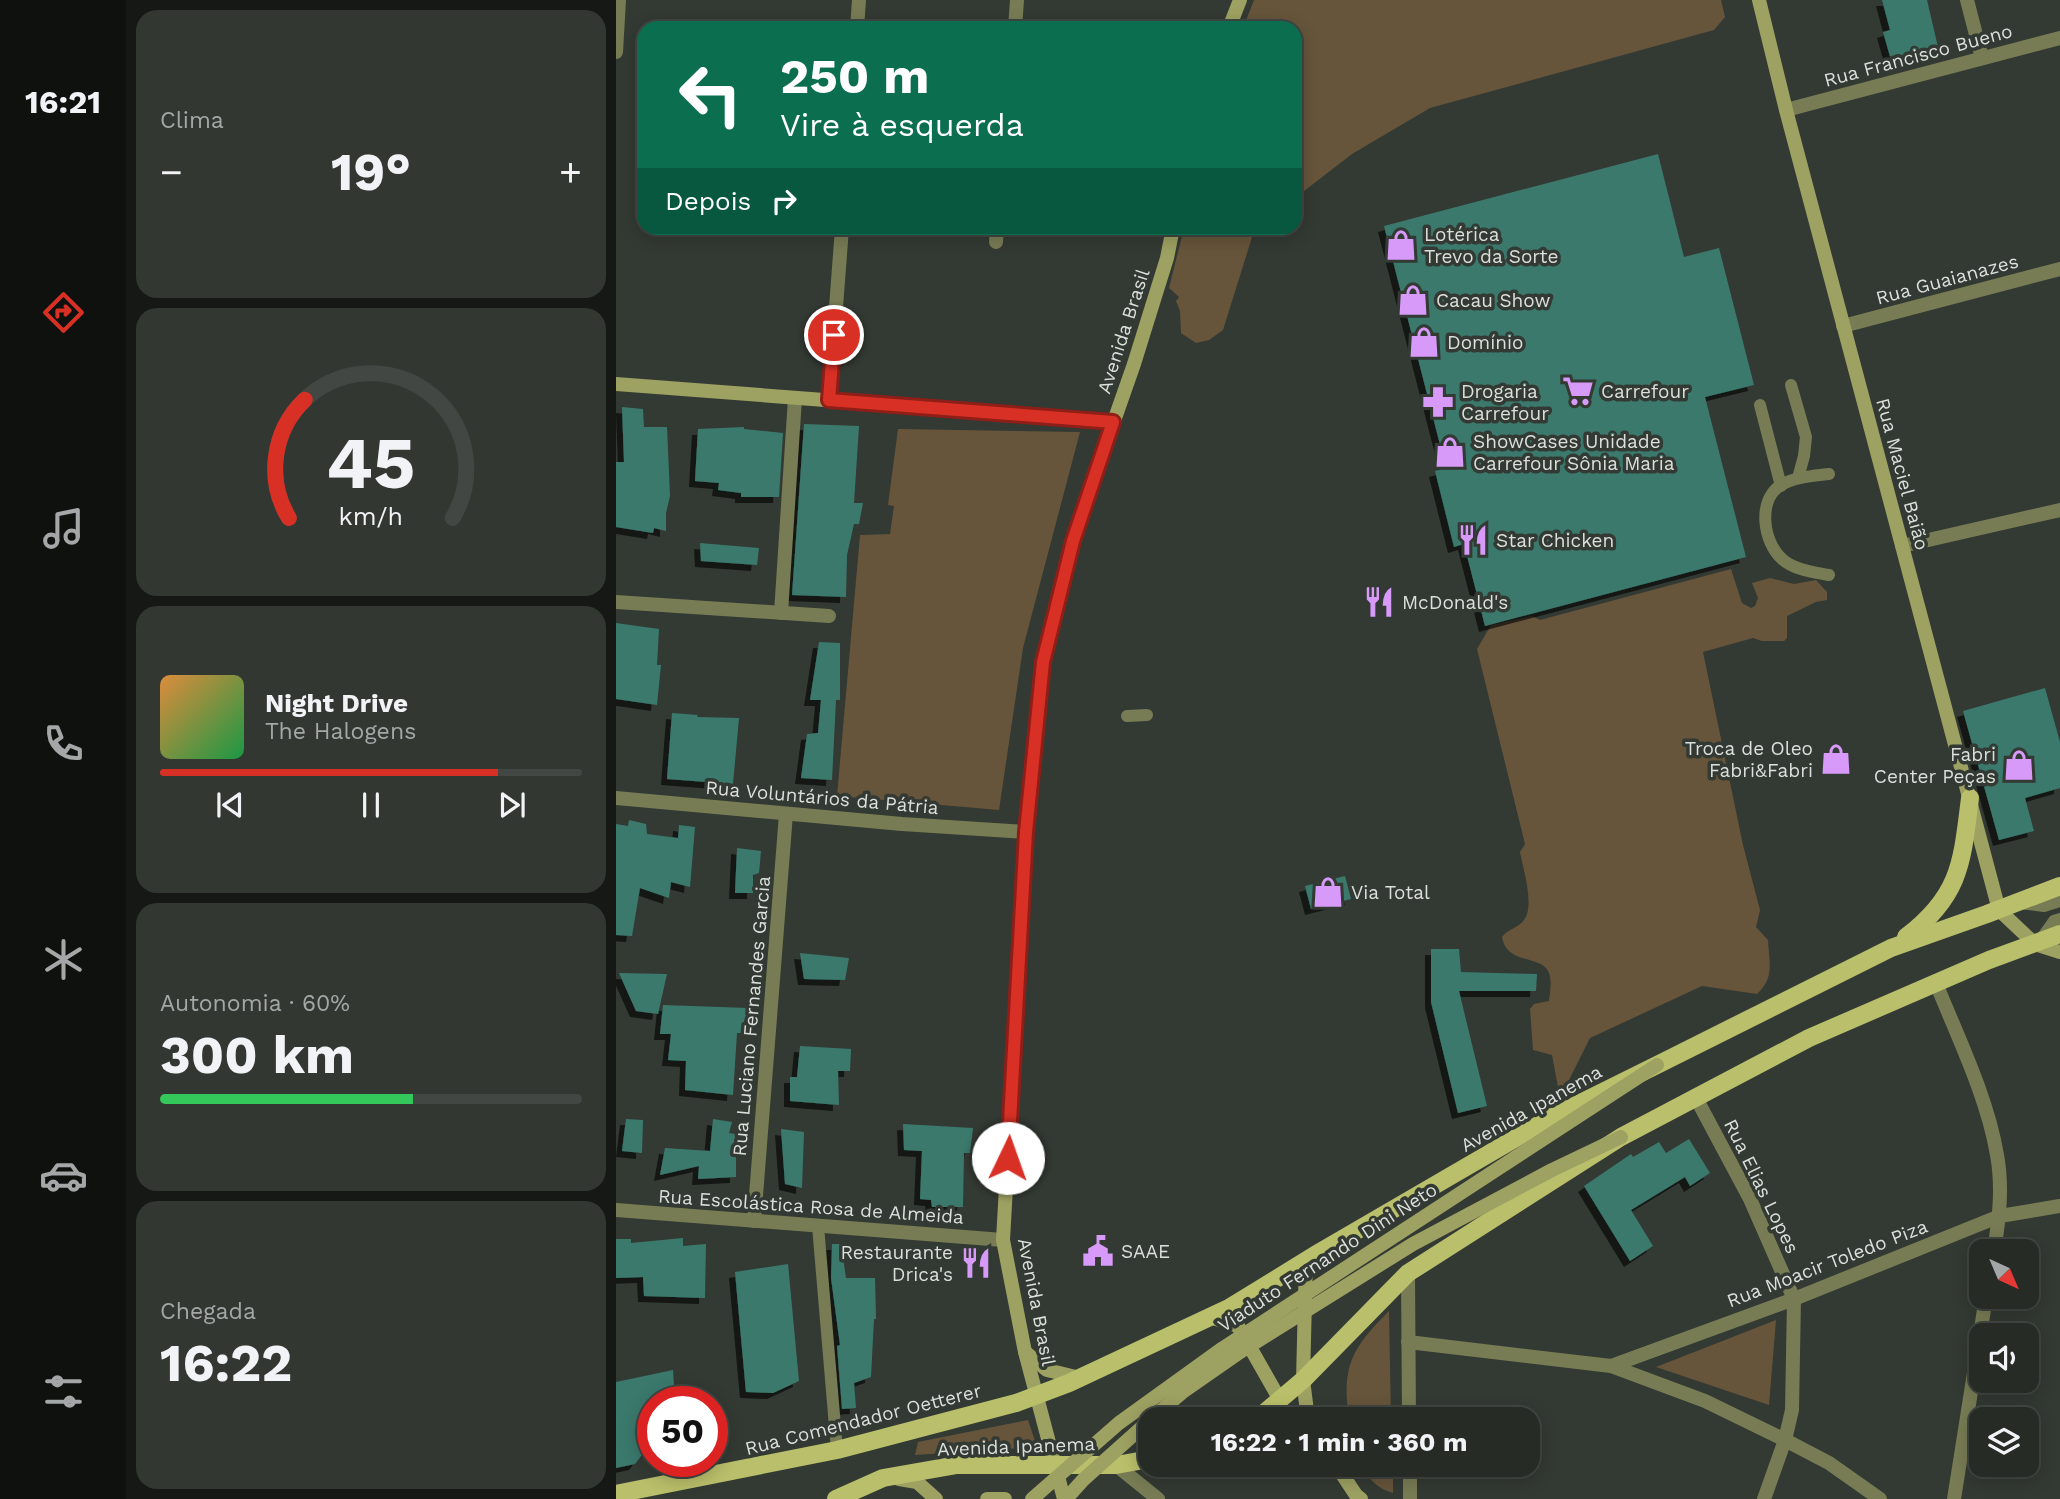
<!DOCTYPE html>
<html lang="pt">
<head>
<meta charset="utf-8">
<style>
  :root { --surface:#262b26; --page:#323732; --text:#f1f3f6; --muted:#a4a7a7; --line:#424743; --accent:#d93025 }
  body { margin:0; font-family:"Work Sans",sans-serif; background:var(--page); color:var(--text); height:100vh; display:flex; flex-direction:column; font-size:26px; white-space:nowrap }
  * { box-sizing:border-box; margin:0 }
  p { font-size:23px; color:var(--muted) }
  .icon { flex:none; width:38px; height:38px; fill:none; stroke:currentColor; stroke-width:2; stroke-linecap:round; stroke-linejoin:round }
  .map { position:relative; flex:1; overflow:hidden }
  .side { display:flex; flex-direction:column; gap:10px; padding:10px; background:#151815; width:490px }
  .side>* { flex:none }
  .hud { position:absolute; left:21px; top:21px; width:665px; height:214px; border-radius:21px; box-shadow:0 4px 18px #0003,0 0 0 2px var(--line); background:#0b6e4f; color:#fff; overflow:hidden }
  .needle { width:46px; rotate:136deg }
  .fabs { position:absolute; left:1353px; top:1239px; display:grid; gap:14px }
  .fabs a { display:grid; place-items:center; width:70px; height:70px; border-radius:14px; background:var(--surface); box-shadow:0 4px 18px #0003,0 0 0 2px var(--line); font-size:35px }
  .speed { position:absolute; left:21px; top:1386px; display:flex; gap:14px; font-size:35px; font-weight:700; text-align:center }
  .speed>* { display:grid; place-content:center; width:91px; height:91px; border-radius:50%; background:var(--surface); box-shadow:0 4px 18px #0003,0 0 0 2px var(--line); line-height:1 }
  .speed .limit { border:10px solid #d22; background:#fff; color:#111 }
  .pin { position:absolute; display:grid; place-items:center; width:60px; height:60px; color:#fff; margin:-30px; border:4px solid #fff; border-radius:50%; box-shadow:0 2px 7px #0007 }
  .me { position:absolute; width:77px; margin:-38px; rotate:3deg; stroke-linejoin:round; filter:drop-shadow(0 0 5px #0008) }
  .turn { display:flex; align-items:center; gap:24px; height:147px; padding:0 28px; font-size:32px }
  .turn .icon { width:91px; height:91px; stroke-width:2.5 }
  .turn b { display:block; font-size:49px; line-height:60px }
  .then { display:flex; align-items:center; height:66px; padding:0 28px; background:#0003; gap:14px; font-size:26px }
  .big { font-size:52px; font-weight:700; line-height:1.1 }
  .side .widget { flex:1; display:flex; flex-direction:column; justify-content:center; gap:10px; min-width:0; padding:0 24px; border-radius:21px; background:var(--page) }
  .side .dial { align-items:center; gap:0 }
  .dial svg { height:182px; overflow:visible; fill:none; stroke:var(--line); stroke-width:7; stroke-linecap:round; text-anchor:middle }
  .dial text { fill:var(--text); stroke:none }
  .song { display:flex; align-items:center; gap:21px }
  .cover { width:84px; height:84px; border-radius:10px; background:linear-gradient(135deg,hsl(30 70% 55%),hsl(140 70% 35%)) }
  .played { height:7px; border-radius:4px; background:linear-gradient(90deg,var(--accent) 80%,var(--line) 80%) }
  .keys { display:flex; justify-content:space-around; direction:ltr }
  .heat { display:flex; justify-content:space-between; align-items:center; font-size:38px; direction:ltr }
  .charge { height:10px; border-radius:5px; background:linear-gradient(90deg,#34c759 60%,var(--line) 0) }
  .trip { position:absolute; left:522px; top:1407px; width:402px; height:70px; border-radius:21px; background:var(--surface); box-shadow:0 4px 18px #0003,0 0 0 2px var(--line); font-weight:700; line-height:70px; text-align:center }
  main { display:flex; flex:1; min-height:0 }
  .dock { display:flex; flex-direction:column; width:126px; justify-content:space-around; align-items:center; background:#0f110f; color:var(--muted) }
  .dock .icon { width:49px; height:49px }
  .dock .current { color:var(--accent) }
  .dock b { font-size:32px; color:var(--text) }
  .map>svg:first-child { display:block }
</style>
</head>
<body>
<main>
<nav class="dock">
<b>16:21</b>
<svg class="icon current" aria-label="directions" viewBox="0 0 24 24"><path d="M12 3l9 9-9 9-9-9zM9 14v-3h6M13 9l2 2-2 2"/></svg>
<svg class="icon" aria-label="music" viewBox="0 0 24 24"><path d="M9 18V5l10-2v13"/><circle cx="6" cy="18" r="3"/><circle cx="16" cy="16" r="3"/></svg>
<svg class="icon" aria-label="phone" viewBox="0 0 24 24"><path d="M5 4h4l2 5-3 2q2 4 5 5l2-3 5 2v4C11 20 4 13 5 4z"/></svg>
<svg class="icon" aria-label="climate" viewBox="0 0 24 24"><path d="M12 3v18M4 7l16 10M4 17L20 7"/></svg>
<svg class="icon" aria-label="car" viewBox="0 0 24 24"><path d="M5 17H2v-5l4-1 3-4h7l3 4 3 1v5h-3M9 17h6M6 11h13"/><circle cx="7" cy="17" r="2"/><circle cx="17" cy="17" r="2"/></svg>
<svg class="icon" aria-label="filters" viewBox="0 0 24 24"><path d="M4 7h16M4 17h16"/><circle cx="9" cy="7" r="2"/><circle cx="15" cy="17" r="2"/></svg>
</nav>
<section class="side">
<div class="widget"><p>Clima</p>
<div class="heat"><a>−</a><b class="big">19°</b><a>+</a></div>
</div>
<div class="widget dial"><svg viewBox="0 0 100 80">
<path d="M14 69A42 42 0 1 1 86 69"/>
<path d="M14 69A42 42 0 0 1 21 17" stroke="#d93025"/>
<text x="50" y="56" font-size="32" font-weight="700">45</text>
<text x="50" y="72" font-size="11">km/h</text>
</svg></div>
<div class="widget">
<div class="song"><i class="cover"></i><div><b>Night Drive</b><p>The Halogens</p></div></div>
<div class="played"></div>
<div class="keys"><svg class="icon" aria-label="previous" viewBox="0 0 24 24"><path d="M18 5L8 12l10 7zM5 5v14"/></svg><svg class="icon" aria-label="pause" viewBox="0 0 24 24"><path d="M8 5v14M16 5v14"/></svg><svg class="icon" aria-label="next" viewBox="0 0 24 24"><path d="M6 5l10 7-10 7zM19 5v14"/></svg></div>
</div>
<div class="widget"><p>Autonomia · 60%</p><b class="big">300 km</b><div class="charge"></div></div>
<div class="widget"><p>Chegada</p><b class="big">16:22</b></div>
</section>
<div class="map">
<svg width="1444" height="1499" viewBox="0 0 1444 1499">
  <defs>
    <filter id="shadow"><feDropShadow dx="-6" dy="6" stdDeviation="0" flood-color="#0009"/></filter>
  </defs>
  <rect width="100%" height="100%" fill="#333933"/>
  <g fill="#66553b">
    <path d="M 638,0 L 1105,0 L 1109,17 L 1098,30 L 814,108 L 736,154 L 679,198 L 679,28 L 627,28 Z"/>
    <path d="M 568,228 L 645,228 L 637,234 L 607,330 L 593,340 L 580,343 L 565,333 L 564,311 L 560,301 L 563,297 L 553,288 Z"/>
    <path d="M 282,429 L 464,432 L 407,648 L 383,810 L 221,796 L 244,535 L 274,534 L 278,506 L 272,505 Z"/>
    <path d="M 1115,569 L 1126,603 L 1135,608 L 1139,606 L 1142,598 L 1136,583 L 1154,578 L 1178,584 L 1200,580 L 1211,592 L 1211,600 L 1200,602 L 1171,616 L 1171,638 L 1168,641 L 1146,641 L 1137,638 L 1087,652 L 1127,845 L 1144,910 L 1140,927 L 1152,940 C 1153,962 1159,978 1141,994 L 1086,986 L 974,1038 L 944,1098 L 936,1055 L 917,1050 L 914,1009 L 918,1004 L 933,1001 C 934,993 936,981 933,973 C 926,954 891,966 886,937 C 892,929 902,928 908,920 C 919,906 907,868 904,852 L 909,844 L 861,649 L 875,625 L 916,616 L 924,620 Z"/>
    <path d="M 773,1311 L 775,1419 L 733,1419 C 725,1366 736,1348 773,1311 Z"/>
    <path d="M 1160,1320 L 1153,1405 L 1040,1367 Z"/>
    <path d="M 412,1420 L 421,1447 L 299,1455 L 302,1442 Z"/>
    <path d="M 745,1465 L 777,1465 L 777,1493 C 761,1488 753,1480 745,1465 Z"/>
  </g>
  <g fill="#3b796d" filter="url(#shadow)">
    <path d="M 1266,0 L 1311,0 L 1322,47 L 1275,60 L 1267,32 L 1274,30 Z"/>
    <path d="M 1042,154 L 1068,257 L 1103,248 L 1138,385 L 1089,397 L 1130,557 L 869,626 L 848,544 L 838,547 L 819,471 L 830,468 L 768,226 Z"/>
    <path d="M 6,407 L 27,409 L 28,427 L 51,427 L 54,496 L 50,513 L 50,531 L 38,528 L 37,533 L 0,527 L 0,462 L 8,462 Z"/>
    <path d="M 188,424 L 243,426 L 238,503 L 247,503 L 243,524 L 238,524 L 231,555 L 230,597 L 176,595 Z"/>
    <path d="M 128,427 L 128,429 L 167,433 L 163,497 L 125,497 L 125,493 L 102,490 L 103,483 L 79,481 L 82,429 Z"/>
    <path d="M 84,543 L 143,548 L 141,565 L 85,561 Z"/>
    <path d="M 0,623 L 43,629 L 41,665 L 45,665 L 41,705 L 0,699 Z"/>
    <path d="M 203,642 L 224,643 L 224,700 L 220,700 L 216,780 L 185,778 L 191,734 L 202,733 L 205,700 L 194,700 Z"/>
    <path d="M 1429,688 L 1444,742 L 1444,788 L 1409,798 L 1418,831 L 1383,840 L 1347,711 Z"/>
    <path d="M 56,713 L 82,715 L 81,717 L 123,718 L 117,784 L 51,779 Z"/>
    <path d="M 13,820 L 30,824 L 31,834 L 62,838 L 63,825 L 79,827 L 74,887 L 55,882 L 53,898 L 24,888 L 16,936 L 0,935 L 0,824 L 12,826 Z"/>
    <path d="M 121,848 L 145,851 L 143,873 L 137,875 L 137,893 L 119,893 Z"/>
    <path d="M 729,876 L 735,899 L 695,909 L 689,886 Z"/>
    <path d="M 815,949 L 843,949 L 845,972 L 921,974 L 920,991 L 843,991 L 871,1106 L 842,1113 L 815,1002 Z"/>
    <path d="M 184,953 L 233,958 L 229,980 L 188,979 Z"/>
    <path d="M 3,973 L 51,974 L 42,1014 L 20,1011 Z"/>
    <path d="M 47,1005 L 132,1008 L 125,1033 L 121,1033 L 117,1095 L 69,1090 L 70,1061 L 52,1060 L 55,1034 L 44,1034 Z"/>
    <path d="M 184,1046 L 235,1049 L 234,1071 L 222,1071 L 223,1105 L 174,1101 L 174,1077 L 181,1077 Z"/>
    <path d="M 10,1119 L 27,1120 L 26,1153 L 6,1151 Z"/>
    <path d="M 97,1119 L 116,1122 L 113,1133 L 120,1134 L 120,1177 L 82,1179 L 83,1166 L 44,1175 L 49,1148 L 94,1151 Z"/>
    <path d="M 287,1124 L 357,1128 L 354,1153 L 348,1153 L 347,1207 L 316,1207 L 315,1200 L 304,1199 L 306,1151 L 288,1150 Z"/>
    <path d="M 165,1129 L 188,1132 L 186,1188 L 169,1184 Z"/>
    <path d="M 1073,1139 L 1094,1173 L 1074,1186 L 1069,1177 L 1015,1210 L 1037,1246 L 1014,1261 L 968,1186 L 1015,1154 L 1017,1157 L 1043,1142 L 1050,1153 Z"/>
    <path d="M 67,1238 L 67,1246 L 90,1244 L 89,1298 L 28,1296 L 27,1277 L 0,1278 L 0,1239 L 15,1239 L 15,1243 Z"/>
    <path d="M 216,1244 L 225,1244 L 230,1278 L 259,1278 L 260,1319 L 258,1319 L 255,1377 L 238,1383 L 240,1408 L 226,1409 L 221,1346 L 224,1345 L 215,1278 Z"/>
    <path d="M 172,1264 L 183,1381 L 157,1393 L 130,1392 L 119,1272 Z"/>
    <path d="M 57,1370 L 59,1402 L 37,1402 L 37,1449 L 29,1451 L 19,1464 L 0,1468 L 0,1382 Z"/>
  </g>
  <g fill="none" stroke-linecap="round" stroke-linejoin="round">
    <g stroke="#787c54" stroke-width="12">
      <path d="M 1175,385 L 1190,437 L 1188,456 L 1182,478"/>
      <path d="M 1144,405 L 1165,486"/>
      <path d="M 1213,575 C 1197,572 1178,570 1166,559 C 1147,542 1141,500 1165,485 C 1179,477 1197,476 1213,474"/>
      <path d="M 511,716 L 531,715"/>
      <path d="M 1404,903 L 1428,906 L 1444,901"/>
      <path d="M 1423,942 L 1438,921 L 1444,919"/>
      <path d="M 202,1226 L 221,1450"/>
    </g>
    <g stroke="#787c54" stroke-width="14">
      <path d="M 1351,0 L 1366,58"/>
      <path d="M 241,28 L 243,0"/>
      <path d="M 399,28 L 401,0"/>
      <path d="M 0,52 L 3,0"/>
      <path d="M 1170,110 L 1444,38"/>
      <path d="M 380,242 L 381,228"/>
      <path d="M 1227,326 L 1444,269"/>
      <path d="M 213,400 L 226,228"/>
      <path d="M 1286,546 L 1444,510"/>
      <path d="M 0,602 L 213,616"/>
      <path d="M 165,613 L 179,398"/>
      <path d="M 0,798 L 286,824 L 410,832"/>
      <path d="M 1320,983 C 1342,1038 1371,1096 1381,1155 C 1387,1187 1383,1220 1378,1251"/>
      <path d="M 1079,1096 L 1134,1199 L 1178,1299 L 1176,1410 L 1169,1440 L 1148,1499"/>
      <path d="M 0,1210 L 387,1240"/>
      <path d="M 138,1221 L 170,814"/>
      <path d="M 792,1273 L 793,1419"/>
      <path d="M 792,1342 L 995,1366 L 1089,1401 L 1169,1440 L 1213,1463 L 1264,1499"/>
      <path d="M 995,1366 L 1178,1299 L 1384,1216 L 1444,1206"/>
      <path d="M 500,1465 L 542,1499"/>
      <path d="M 794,1465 L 794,1499"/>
      <path d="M 1338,1499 L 1370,1297"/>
    </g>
    <g stroke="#9da161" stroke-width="14">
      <path d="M 1143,0 L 1170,110 L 1383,910 L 1419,944 L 1444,952"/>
      <path d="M 613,28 L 624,0"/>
      <path d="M 0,384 L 497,422"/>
      <path d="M 690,1260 L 687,1380 L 692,1419"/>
      <path d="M 594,1317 L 622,1326 L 664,1400"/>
      <path d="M 409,1352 L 431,1370 L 464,1378"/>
      <path d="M 720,1465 L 740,1495 L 745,1499"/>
      <path d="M 283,1479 L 301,1482 L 320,1499"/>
      <path d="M 371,1499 L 389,1499"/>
      <path d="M 448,1499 L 409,1352 L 387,1240 L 410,832 L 427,662 L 456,541 L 518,364 L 551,258 L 557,228"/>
    </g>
    <g stroke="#b9bf6a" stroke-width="18">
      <path d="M 1290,937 C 1345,895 1346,862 1354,798"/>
      <path d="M 641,1419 L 687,1380 L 792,1273 L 1005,1137 L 1193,1038 L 1373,960 L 1444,934"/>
      <path d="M 0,1494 L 221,1450 L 400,1403 L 453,1383 L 613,1308 L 704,1252 L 936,1117 L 1041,1065 L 1275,948 L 1371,914 L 1444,886"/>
      <path d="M 220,1499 L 267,1478 L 341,1465 L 500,1465 L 534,1459"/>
    </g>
    <g stroke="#9da161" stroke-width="14">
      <path d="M 535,1419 L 568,1391 L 624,1352 L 797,1244 L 936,1170 L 1005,1137"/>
      <path d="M 416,1499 L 503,1423 L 607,1348 L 1041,1065"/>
      <path d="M 450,1499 L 467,1480 L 534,1420"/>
    </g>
  </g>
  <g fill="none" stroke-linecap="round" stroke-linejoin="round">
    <defs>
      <path id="route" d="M 218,335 L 213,400 L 497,422 L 457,541 L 427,662 L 410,832 L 392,1158"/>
    </defs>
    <use href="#route" stroke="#8d1f18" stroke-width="18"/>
    <use href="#route" stroke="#d93025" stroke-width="12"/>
  </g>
  <defs>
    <symbol id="shop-bare" viewBox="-9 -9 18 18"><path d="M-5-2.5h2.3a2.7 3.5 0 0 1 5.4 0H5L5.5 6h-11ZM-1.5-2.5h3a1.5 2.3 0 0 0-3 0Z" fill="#d89af8" stroke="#333933" stroke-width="2.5" paint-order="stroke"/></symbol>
    <symbol id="supermarket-bare" viewBox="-9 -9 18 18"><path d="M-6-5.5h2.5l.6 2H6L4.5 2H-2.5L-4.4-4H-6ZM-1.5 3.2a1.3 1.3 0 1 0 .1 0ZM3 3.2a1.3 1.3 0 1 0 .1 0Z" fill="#d89af8" stroke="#333933" stroke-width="2.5" paint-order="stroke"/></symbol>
    <symbol id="pharmacy-bare" viewBox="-9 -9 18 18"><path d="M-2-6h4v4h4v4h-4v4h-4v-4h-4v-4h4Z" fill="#d89af8" stroke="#333933" stroke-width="2.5" paint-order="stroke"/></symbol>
    <symbol id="restaurant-bare" viewBox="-9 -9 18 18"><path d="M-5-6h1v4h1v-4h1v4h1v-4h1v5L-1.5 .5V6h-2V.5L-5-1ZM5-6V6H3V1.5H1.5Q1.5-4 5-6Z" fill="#d89af8" stroke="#333933" stroke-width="2.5" paint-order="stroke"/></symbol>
    <symbol id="civic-bare" viewBox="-9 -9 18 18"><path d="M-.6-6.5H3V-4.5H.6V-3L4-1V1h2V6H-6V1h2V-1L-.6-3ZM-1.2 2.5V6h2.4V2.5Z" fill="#d89af8" stroke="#333933" stroke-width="2.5" paint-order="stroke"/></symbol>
  </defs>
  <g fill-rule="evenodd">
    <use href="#shop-bare" x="763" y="223" width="44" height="44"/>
    <use href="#shop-bare" x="775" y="278" width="44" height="44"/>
    <use href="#shop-bare" x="786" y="320" width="44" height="44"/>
    <use href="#supermarket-bare" x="940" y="369" width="44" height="44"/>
    <use href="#pharmacy-bare" x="800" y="380" width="44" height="44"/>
    <use href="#shop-bare" x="812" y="430" width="44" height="44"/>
    <use href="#restaurant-bare" x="835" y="518" width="44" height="44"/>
    <use href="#restaurant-bare" x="741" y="580" width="44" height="44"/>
    <use href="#shop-bare" x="1198" y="737" width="44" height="44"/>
    <use href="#shop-bare" x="1381" y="743" width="44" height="44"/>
    <use href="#shop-bare" x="690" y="870" width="44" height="44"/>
    <use href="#civic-bare" x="460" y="1229" width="44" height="44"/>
    <use href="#restaurant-bare" x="338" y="1241" width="44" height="44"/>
  </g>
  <g text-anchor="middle" stroke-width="7" stroke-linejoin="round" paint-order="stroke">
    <g font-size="19" fill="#dcdfdc" stroke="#333933">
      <text transform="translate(1302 55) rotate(-15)" y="7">Rua Francisco Bueno</text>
      <text transform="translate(1331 279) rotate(-15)" y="7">Rua Guaianazes</text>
      <text transform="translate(507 331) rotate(-72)" y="7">Avenida Brasil</text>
      <text transform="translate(1287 474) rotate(75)" y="7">Rua Maciel Baião</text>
      <text transform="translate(206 797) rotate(5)" y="7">Rua Voluntários da Pátria</text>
      <text transform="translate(135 1016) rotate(-85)" y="7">Rua Luciano Fernandes Garcia</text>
      <text transform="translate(915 1108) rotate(-29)" y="7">Avenida Ipanema</text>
      <text transform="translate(1146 1186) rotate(64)" y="7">Rua Elias Lopes</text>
      <text transform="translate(195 1206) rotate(4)" y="7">Rua Escolástica Rosa de Almeida</text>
      <text transform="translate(711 1257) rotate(-33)" y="7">Viaduto Fernando Dini Neto</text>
      <text transform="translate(1211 1263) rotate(-21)" y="7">Rua Moacir Toledo Piza</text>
      <text transform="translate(421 1302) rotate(79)" y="7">Avenida Brasil</text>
      <text transform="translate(247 1419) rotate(-14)" y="7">Rua Comendador Oetterer</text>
      <text transform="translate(400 1446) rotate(-2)" y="7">Avenida Ipanema</text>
    </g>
    <g font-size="19" fill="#dcdfdc" stroke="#333933" text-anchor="start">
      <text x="808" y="241">Lotérica<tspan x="808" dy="22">Trevo da Sorte</tspan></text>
      <text x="820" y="307">Cacau Show</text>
      <text x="831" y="349">Domínio</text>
      <text x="845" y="398">Drogaria<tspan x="845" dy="22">Carrefour</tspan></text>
      <text x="985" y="398">Carrefour</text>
      <text x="857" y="448">ShowCases Unidade<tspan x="857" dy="22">Carrefour Sônia Maria</tspan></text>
      <text x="880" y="547">Star Chicken</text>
      <text x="786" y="609">McDonald's</text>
      <text x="1197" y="755" text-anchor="end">Troca de Oleo<tspan x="1197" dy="22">Fabri&amp;Fabri</tspan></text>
      <text x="1380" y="761" text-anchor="end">Fabri<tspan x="1380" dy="22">Center Peças</tspan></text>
      <text x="735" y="899">Via Total</text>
      <text x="505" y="1258">SAAE</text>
      <text x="337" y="1259" text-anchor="end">Restaurante<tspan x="337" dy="22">Drica's</tspan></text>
    </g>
  </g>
</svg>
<div class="fabs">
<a><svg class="needle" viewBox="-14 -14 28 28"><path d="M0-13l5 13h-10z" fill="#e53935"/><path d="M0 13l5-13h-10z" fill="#a4a7a7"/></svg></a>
<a><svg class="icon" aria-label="sound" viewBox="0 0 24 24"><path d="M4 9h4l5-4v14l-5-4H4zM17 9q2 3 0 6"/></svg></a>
<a><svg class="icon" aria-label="layers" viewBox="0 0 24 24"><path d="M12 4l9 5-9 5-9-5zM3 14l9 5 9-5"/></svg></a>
</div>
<div class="speed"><div class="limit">50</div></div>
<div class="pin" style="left:218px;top:335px;background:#d93025"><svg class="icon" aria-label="arrive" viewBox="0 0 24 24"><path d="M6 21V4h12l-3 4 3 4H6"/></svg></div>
<svg class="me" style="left:392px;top:1158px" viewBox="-20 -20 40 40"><circle r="19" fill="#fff"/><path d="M0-13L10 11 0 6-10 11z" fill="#d93025"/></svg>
<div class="trip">16:22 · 1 min · 360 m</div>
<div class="hud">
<div class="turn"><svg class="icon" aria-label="left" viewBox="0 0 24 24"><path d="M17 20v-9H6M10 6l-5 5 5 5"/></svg><div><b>250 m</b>Vire à esquerda</div></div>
<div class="then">Depois<svg class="icon" aria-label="right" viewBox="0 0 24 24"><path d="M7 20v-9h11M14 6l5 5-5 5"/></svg></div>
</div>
</div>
</main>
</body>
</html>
